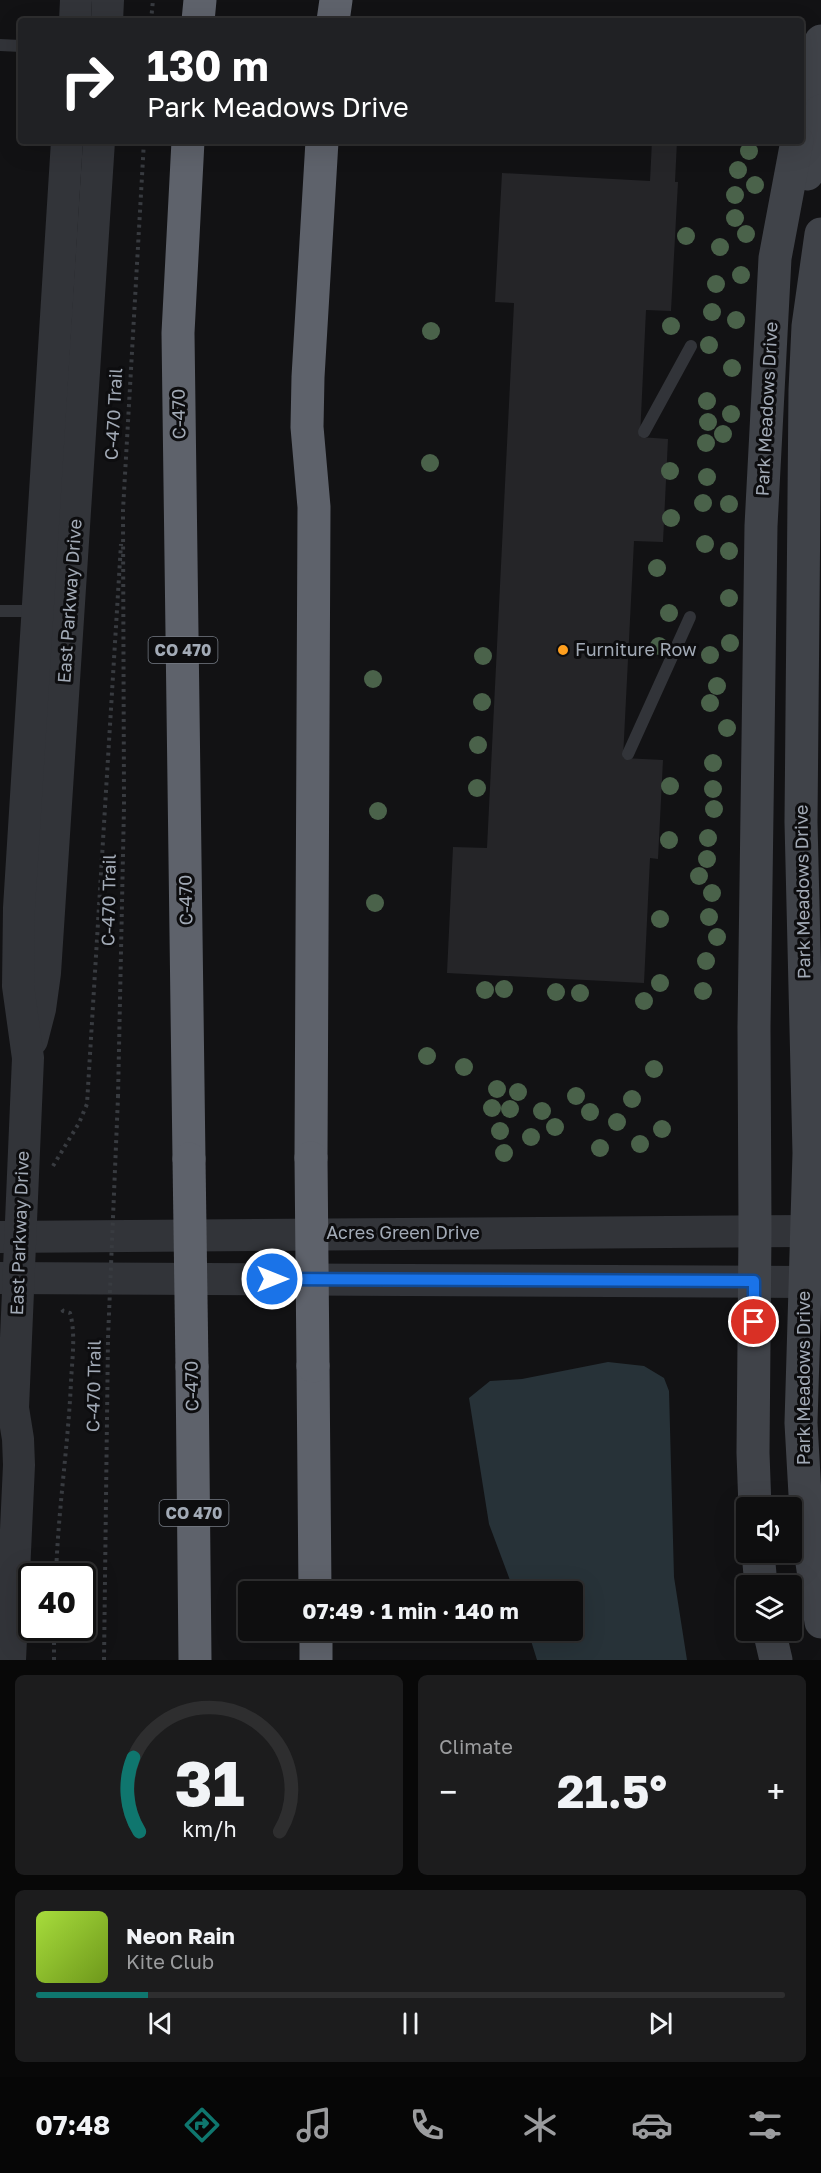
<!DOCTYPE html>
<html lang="en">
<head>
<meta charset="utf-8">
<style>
  :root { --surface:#0e0e0f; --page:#1c1c1d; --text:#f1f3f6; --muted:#9b9c9e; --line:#2e2e2f; --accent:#0f766e }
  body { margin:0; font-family:"Golos Text",sans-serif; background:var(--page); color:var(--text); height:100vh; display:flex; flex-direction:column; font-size:22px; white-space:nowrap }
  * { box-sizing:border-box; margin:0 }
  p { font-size:20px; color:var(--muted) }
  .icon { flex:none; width:33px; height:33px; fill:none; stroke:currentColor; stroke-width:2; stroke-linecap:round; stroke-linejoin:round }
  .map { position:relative; height:1660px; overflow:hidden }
  .details { display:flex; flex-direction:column; gap:15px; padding:15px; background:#080808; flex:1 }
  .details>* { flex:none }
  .top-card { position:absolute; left:18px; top:18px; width:786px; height:126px; border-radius:6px; box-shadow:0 6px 24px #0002,0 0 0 2px var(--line); background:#202124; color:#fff; overflow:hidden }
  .buttons { position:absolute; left:736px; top:1497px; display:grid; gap:12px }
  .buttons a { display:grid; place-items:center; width:66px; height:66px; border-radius:6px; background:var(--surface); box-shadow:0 6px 24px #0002,0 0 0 2px var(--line); font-size:30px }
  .speed { position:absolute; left:18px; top:1563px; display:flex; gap:12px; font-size:30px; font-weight:700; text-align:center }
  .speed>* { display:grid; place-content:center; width:78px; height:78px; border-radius:50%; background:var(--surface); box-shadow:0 6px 24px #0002,0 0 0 2px var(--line); line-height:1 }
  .speed .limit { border:3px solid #111; border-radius:9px; background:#fff; color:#111 }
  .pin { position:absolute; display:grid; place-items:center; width:51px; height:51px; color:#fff; margin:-26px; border:3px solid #fff; border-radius:50%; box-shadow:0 2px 6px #0007 }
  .me { position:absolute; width:66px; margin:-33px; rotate:90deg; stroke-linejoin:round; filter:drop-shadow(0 0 4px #0008) }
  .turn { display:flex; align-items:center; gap:21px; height:126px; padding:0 30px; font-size:27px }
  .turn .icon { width:78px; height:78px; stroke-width:2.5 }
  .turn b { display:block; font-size:42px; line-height:51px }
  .big { font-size:45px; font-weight:700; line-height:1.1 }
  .details .tile { flex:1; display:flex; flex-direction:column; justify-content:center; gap:9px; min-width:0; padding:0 21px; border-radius:9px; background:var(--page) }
  .details .dial { align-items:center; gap:0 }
  .dial svg { height:156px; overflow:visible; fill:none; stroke:var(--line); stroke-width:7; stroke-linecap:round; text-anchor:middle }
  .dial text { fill:var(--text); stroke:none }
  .song { display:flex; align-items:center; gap:18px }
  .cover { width:72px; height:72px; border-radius:9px; background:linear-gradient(135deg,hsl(80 70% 55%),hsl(80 70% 35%)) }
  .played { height:6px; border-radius:3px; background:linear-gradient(90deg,var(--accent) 15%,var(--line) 15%) }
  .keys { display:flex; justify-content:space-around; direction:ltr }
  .heat { display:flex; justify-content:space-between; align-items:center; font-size:33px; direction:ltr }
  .details .tiles { flex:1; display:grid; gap:15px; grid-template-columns:1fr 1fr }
  .tile:last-child { grid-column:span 2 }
  .trip { position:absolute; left:238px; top:1581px; width:345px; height:60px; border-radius:6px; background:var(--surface); box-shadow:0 6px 24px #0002,0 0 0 2px var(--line); font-weight:700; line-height:60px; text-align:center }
  .dock { display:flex; height:96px; justify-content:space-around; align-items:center; background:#060606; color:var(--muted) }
  .dock .icon { width:42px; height:42px }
  .dock .on { color:var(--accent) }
  .dock b { font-size:27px; color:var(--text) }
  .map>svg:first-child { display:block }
</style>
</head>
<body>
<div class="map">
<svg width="821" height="1660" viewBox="0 0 821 1660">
  <rect width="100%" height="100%" fill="#121214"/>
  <path fill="#273238" d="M 608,1362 L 644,1366 L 664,1378 L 669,1391 L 674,1577 L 687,1660 L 537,1660 L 528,1631 L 573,1630 L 573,1592 L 514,1591 L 489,1524 L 469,1398 L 490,1381 L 522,1379 Z"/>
  <path fill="#252528" d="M 652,141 L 677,141 L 675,182 L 678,182 L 671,311 L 646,310 L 640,437 L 668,439 L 663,542 L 634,541 L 623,758 L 663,760 L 658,859 L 650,858 L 644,983 L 447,973 L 453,847 L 487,848 L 514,303 L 495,302 L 502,173 L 650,181 Z"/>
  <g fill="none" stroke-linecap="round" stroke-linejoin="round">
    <g stroke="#383b40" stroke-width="4" stroke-dasharray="3 4.5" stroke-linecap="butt">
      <path d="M 151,21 L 153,0"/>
      <path d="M 118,1097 L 124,806 L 123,510 L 144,141"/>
      <path d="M 53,1166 L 79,1123 L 87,1104 L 121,544"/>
      <path d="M 56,1576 C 58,1511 68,1447 71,1382 C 72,1360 76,1334 70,1313 L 63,1311 L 60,1307"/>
      <path d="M 54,1660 L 54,1628"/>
      <path d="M 104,1660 L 108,1338"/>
    </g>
    <g stroke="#323439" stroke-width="12">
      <path d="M 0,45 L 21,46"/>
      <path d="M 644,432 L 691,346"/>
      <path d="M 0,611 L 38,611"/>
      <path d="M 628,754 L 690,617"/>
    </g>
    <g stroke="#323439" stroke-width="32">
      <path d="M 75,21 L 76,0"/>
      <path d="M 107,21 L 108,0"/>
      <path d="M 32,1040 L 40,1009 L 45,973 L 99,141"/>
      <path d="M 0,1237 L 807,1231"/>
      <path d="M 0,1278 L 805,1282"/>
      <path d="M 10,1660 L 19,1465 L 18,1439 L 13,1408 L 28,1058 L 18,986 L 19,908 L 67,141"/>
    </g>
    <g stroke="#404349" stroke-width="33">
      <path d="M 801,122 L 821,41"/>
      <path d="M 807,174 L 821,111"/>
      <path d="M 821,234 L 808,326 L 805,390 L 801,822 L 809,1153 L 801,1423 L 807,1530 L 821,1622"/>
      <path d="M 755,1508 L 753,1453 L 755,1231 L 754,1027 L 761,526 L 775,258 L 797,141"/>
      <path d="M 758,1552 L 761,1586"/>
      <path d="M 769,1630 L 776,1660"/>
    </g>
    <g stroke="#5e626b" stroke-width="33">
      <path d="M 198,21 L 200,0"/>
      <path d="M 333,21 L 336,0"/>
      <path d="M 188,141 L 178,333 L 189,1159"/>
      <path d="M 311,1158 L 314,507 L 307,427 L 308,377 L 322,141"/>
      <path d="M 313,1366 L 315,1592"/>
      <path d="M 192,1367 L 195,1660"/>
      <path d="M 316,1630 L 316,1660"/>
    </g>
    <path stroke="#383b40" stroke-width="4" stroke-dasharray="3 4.5" stroke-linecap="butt" d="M 108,1338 L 118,1097"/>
    <g stroke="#5e626b" stroke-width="33">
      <path d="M 311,1158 L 313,1366"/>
      <path d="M 189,1159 L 192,1367"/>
    </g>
  </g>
  <g fill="#4a624a">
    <circle cx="749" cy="151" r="9"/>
    <circle cx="738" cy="170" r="9"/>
    <circle cx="755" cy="185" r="9"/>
    <circle cx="735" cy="195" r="9"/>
    <circle cx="735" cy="218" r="9"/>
    <circle cx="746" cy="234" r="9"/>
    <circle cx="686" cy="236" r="9"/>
    <circle cx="720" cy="247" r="9"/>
    <circle cx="741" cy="275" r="9"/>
    <circle cx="716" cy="284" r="9"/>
    <circle cx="712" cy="312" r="9"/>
    <circle cx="736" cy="320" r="9"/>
    <circle cx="671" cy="326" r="9"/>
    <circle cx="431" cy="331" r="9"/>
    <circle cx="709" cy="345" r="9"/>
    <circle cx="732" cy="368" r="9"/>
    <circle cx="707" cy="401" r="9"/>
    <circle cx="731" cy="414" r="9"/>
    <circle cx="708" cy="422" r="9"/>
    <circle cx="723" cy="434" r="9"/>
    <circle cx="706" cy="443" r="9"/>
    <circle cx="430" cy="463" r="9"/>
    <circle cx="670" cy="471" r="9"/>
    <circle cx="707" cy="477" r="9"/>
    <circle cx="703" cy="503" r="9"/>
    <circle cx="729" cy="504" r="9"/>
    <circle cx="671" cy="518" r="9"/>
    <circle cx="705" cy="544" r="9"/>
    <circle cx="729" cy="551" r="9"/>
    <circle cx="657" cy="568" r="9"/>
    <circle cx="729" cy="598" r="9"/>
    <circle cx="669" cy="613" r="9"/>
    <circle cx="730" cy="643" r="9"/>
    <circle cx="659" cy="646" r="9"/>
    <circle cx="710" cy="655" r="9"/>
    <circle cx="483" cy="656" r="9"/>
    <circle cx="373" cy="679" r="9"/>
    <circle cx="717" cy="686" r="9"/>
    <circle cx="482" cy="702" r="9"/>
    <circle cx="710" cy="703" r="9"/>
    <circle cx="727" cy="728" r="9"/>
    <circle cx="478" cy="745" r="9"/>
    <circle cx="713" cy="763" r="9"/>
    <circle cx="670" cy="786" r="9"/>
    <circle cx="477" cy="788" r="9"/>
    <circle cx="713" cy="789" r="9"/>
    <circle cx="714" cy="809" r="9"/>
    <circle cx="378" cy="811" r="9"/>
    <circle cx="708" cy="838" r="9"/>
    <circle cx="669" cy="840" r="9"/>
    <circle cx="707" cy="859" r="9"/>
    <circle cx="699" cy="876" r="9"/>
    <circle cx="712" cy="893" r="9"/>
    <circle cx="375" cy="903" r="9"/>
    <circle cx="709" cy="917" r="9"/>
    <circle cx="660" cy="919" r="9"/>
    <circle cx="717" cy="937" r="9"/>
    <circle cx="706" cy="961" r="9"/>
    <circle cx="660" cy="983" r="9"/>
    <circle cx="504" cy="989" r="9"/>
    <circle cx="485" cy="990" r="9"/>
    <circle cx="703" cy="991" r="9"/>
    <circle cx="556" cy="992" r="9"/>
    <circle cx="580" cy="993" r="9"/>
    <circle cx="644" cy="1001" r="9"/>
    <circle cx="427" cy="1056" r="9"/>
    <circle cx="464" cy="1067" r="9"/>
    <circle cx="654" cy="1069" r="9"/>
    <circle cx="497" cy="1089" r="9"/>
    <circle cx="518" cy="1092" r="9"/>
    <circle cx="576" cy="1096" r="9"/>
    <circle cx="632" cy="1099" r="9"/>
    <circle cx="492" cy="1108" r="9"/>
    <circle cx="510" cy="1109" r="9"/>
    <circle cx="542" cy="1111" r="9"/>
    <circle cx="590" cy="1112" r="9"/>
    <circle cx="617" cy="1122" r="9"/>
    <circle cx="555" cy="1127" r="9"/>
    <circle cx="662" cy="1129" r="9"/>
    <circle cx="500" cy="1131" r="9"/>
    <circle cx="531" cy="1137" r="9"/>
    <circle cx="640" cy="1144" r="9"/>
    <circle cx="600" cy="1148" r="9"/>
    <circle cx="504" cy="1153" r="9"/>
  </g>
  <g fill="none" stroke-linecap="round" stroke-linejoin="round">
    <defs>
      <path id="route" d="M 272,1279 L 754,1281 L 754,1322"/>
    </defs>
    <use href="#route" stroke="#114b97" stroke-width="15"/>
    <use href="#route" stroke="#1a73e8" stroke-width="10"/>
  </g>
  <circle fill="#ff9f1e" stroke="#0d0d0f" stroke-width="2" cx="563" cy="650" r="6"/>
  <g text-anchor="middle" stroke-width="6" stroke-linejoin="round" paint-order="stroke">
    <g fill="#0d0d0f" stroke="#757b84" stroke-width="1.5">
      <rect x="148.5" y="637" width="69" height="26" rx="4.5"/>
      <rect x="159.5" y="1500" width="69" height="26" rx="4.5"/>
    </g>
    <g font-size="16" font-weight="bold" fill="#a2aab6">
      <text x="183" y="656">CO 470</text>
      <text x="194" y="1519">CO 470</text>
    </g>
    <g font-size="18" fill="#a2aab6" stroke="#0d0d0f">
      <text transform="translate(767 409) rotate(-87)" y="6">Park Meadows Drive</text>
      <text transform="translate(114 414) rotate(-87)" y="6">C-470 Trail</text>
      <text transform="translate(179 414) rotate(-91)" y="6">C-470</text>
      <text transform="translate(70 601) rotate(-86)" y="6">East Parkway Drive</text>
      <text transform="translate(803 892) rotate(-91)" y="6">Park Meadows Drive</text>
      <text transform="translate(109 900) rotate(-89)" y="6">C-470 Trail</text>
      <text transform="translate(186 900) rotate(-91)" y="6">C-470</text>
      <text transform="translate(20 1233) rotate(-88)" y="6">East Parkway Drive</text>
      <text x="403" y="1239">Acres Green Drive</text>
      <text transform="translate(804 1378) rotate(-90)" y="6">Park Meadows Drive</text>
      <text transform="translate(94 1386) rotate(-89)" y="6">C-470 Trail</text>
      <text transform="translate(192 1386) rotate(-91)" y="6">C-470</text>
    </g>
    <g font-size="18" fill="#a2aab6" stroke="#0d0d0f" text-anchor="start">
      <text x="575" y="656">Furniture Row</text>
    </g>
  </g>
</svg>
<div class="buttons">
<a><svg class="icon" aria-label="sound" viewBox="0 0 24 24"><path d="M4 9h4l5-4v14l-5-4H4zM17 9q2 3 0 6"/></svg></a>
<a><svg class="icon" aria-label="layers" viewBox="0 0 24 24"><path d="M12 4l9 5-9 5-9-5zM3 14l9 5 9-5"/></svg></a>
</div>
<div class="speed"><div class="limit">40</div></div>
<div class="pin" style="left:754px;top:1322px;background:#d93025"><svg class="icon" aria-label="arrive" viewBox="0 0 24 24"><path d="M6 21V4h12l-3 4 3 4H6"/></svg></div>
<svg class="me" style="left:272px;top:1279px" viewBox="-20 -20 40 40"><circle r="17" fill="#1a73e8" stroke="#fff" stroke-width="3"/><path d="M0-11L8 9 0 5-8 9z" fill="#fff"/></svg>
<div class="trip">07:49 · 1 min · 140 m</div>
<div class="top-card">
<div class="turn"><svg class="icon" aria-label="right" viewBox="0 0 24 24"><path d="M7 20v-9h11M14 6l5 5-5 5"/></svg><div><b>130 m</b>Park Meadows Drive</div></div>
</div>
</div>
<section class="details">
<div class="tiles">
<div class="tile dial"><svg viewBox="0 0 100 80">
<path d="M14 69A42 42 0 1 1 86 69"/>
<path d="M14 69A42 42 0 0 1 11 31" stroke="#0f766e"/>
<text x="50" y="56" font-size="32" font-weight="700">31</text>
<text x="50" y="72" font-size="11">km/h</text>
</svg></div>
<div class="tile"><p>Climate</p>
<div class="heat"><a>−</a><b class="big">21.5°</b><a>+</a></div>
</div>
<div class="tile">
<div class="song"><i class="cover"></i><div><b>Neon Rain</b><p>Kite Club</p></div></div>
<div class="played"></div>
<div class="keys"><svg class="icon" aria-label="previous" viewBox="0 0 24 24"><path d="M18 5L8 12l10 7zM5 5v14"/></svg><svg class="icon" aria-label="pause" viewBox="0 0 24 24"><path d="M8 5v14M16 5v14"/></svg><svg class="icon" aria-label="next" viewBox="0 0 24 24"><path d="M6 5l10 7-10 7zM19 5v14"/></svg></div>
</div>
</div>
</section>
<nav class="dock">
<b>07:48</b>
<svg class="icon on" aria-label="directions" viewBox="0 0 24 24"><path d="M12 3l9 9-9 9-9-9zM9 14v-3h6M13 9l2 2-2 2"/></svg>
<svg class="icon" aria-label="music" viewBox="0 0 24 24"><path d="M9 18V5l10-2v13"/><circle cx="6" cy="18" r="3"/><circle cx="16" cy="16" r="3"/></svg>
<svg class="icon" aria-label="phone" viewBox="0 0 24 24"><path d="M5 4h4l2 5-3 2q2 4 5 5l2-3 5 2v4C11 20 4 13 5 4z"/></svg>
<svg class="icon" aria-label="climate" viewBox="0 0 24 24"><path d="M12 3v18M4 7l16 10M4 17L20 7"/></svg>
<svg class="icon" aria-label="car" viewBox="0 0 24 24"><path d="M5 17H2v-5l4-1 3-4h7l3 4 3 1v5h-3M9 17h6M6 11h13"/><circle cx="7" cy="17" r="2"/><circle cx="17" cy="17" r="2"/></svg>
<svg class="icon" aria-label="filters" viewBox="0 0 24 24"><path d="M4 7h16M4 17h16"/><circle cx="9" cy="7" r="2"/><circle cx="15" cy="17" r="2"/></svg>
</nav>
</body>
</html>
